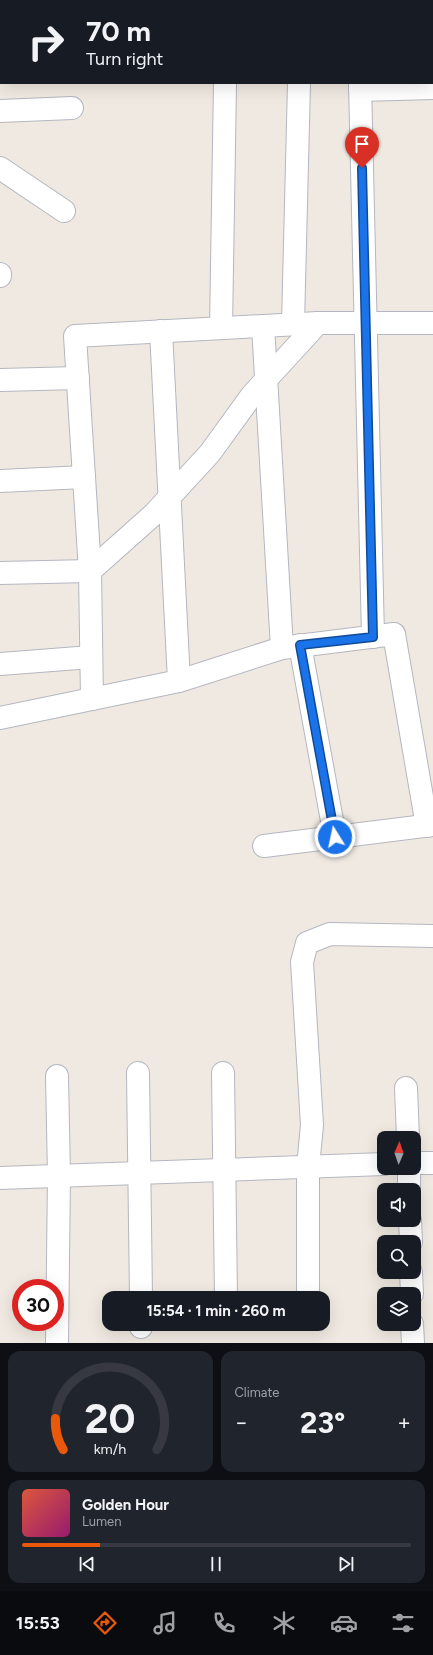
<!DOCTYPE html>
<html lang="en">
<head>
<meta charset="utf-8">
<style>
  :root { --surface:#171b24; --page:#20242c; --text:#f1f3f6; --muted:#9ea1a6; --line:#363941; --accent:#ea580c }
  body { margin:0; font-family:Figtree,sans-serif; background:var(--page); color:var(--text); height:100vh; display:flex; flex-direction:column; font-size:15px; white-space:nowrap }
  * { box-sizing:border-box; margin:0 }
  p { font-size:13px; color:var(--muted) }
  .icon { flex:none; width:22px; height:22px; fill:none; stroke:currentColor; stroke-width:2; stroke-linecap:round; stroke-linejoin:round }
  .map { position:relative; height:1343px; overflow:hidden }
  .sheet { display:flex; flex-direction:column; gap:8px; padding:8px; background:#0d0f14; flex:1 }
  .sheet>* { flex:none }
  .banner { position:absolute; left:0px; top:0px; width:433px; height:84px; box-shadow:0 4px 16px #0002; background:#171b24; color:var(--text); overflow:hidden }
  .needle { width:26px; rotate:2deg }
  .buttons { position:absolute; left:377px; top:1131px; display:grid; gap:8px }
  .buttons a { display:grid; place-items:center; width:44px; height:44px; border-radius:8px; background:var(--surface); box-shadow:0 4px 16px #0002; font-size:20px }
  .speed { position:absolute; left:12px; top:1279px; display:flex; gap:8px; font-size:20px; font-weight:700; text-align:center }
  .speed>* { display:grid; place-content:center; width:52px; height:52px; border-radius:50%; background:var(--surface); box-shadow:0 4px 16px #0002; line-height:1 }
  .speed .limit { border:6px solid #d22; background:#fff; color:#111 }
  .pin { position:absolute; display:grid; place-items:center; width:34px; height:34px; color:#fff; margin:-41px -17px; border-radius:50% 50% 50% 0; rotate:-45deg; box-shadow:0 0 4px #0007 }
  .pin .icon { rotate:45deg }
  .me { position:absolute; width:44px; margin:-22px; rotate:350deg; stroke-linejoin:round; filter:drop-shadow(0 0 3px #0008) }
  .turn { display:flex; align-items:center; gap:14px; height:84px; padding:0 20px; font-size:18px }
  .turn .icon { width:52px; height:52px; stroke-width:2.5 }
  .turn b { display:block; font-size:28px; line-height:34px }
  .big { font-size:30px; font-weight:700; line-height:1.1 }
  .sheet .tile { flex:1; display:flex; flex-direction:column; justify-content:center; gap:6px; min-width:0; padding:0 14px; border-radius:12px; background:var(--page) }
  .sheet .dial { align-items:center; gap:0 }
  .dial svg { height:104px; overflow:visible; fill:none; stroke:var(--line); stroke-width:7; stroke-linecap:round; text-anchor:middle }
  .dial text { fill:var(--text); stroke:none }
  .song { display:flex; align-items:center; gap:12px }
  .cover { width:48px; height:48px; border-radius:6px; background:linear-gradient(135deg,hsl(10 70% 55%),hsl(320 70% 35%)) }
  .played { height:4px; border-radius:2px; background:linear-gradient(90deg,var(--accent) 20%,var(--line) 20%) }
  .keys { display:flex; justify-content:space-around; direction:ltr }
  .heat { display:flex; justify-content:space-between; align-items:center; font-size:22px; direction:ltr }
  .sheet .tiles { flex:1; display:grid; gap:8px; grid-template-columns:1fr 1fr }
  .tile:last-child { grid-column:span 2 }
  .trip { position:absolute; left:102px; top:1291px; width:228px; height:40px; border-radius:12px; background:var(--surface); box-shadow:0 4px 16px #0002; font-weight:700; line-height:40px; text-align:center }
  .dock { display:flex; height:64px; justify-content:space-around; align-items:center; background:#090b0e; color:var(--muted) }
  .dock .icon { width:28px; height:28px }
  .dock .selected { color:var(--accent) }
  .dock b { font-size:18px; color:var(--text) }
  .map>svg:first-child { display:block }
</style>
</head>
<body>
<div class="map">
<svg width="433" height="1343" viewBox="0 0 433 1343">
  <rect width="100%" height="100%" fill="#efe9e1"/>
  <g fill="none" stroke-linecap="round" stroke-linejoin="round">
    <defs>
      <g id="minor">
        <path d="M 226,1 L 226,0"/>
        <path d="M 301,1 L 301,0"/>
        <path d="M 363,1 L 363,0"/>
        <path d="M 0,18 L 1,18"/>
        <path d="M 360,83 L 373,637"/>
        <path d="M 360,90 L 433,88"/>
        <path d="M 0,111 L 72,108"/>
        <path d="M 0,168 L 64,211"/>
        <path d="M 0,274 L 0,276"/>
        <path d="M 293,324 L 299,83"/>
        <path d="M 263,326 L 282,648"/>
        <path d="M 221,328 L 225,83"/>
        <path d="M 161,331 L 179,681"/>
        <path d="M 0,380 L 78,378"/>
        <path d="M 0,481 L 84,477"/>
        <path d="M 0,573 L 90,571 L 154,514 L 210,453 L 252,395 L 318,323"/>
        <path d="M 300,645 L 335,837"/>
        <path d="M 0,664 L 91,657"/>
        <path d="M 92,699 L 90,571 L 75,336 L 318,323 L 433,323"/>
        <path d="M 0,718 L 179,681 L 282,648 L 394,634 L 427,826"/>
        <path d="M 264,846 L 433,825"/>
        <path d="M 138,1073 L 141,1298"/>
        <path d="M 223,1073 L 226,1298"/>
        <path d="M 406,1088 L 408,1138"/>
        <path d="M 414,1163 L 433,1163"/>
        <path d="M 409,1168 L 409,1190"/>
        <path d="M 0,1178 L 384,1164"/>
        <path d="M 410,1220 L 411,1242"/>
        <path d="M 411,1272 L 412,1294"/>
        <path d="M 308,1298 L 308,1167 L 312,1125 L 302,962 L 307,943 L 330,934 L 433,936"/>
        <path d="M 141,1324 L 141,1327"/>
        <path d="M 412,1324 L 413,1343"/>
        <path d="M 57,1343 L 59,1176 L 57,1076"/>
      </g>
    </defs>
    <use href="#minor" stroke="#b4b7c1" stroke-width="24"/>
    <use href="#minor" stroke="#fff" stroke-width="22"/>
  </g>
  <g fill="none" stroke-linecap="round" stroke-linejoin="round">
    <defs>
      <path id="route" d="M 335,837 L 300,645 L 373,637 L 362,168"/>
    </defs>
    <use href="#route" stroke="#114b97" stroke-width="10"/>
    <use href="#route" stroke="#1a73e8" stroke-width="7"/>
  </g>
</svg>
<div class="buttons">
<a><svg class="needle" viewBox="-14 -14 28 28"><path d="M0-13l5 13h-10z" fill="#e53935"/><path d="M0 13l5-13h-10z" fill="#9ea1a6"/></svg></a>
<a><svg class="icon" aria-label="sound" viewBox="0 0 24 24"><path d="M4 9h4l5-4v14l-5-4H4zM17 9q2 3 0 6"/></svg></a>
<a><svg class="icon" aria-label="search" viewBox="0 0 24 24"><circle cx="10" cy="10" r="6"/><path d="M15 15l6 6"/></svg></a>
<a><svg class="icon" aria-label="layers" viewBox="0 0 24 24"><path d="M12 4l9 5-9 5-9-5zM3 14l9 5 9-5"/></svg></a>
</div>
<div class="speed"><div class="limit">30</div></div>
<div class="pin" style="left:362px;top:168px;background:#d93025"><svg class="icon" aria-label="arrive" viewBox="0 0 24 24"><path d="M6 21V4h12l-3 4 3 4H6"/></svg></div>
<svg class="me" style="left:335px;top:837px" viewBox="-20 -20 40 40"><circle r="17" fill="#1a73e8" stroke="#fff" stroke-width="3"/><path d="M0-11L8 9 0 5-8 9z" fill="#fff"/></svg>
<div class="trip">15:54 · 1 min · 260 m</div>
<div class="banner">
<div class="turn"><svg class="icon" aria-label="right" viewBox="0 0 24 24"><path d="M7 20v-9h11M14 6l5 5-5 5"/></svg><div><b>70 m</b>Turn right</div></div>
</div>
</div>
<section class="sheet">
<div class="tiles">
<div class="tile dial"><svg viewBox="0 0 100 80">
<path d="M14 69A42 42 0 1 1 86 69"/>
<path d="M14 69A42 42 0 0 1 8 45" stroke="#ea580c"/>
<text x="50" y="56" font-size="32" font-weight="700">20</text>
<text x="50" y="72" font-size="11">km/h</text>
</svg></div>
<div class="tile"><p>Climate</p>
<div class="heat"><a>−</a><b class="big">23°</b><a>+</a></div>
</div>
<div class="tile">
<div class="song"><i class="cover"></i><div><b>Golden Hour</b><p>Lumen</p></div></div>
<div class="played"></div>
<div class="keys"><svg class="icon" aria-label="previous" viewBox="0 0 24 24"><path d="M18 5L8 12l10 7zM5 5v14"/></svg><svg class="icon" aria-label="pause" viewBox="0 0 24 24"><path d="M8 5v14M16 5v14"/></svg><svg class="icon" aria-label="next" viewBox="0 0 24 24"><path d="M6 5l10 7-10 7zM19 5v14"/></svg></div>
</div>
</div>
</section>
<nav class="dock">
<b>15:53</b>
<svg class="icon selected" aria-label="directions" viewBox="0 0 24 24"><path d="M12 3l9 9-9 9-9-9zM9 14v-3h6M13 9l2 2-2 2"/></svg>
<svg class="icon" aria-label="music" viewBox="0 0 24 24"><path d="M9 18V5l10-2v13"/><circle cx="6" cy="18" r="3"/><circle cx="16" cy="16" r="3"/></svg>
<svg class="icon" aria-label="phone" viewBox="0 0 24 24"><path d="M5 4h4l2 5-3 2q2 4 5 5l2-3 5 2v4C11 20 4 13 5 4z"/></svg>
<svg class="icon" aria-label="climate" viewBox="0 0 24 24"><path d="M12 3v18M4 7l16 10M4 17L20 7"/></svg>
<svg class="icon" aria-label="car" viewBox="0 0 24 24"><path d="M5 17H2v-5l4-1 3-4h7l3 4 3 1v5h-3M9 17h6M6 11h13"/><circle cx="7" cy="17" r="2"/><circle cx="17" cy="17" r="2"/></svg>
<svg class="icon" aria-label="filters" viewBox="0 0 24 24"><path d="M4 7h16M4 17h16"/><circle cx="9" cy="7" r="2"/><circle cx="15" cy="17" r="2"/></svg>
</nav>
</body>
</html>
